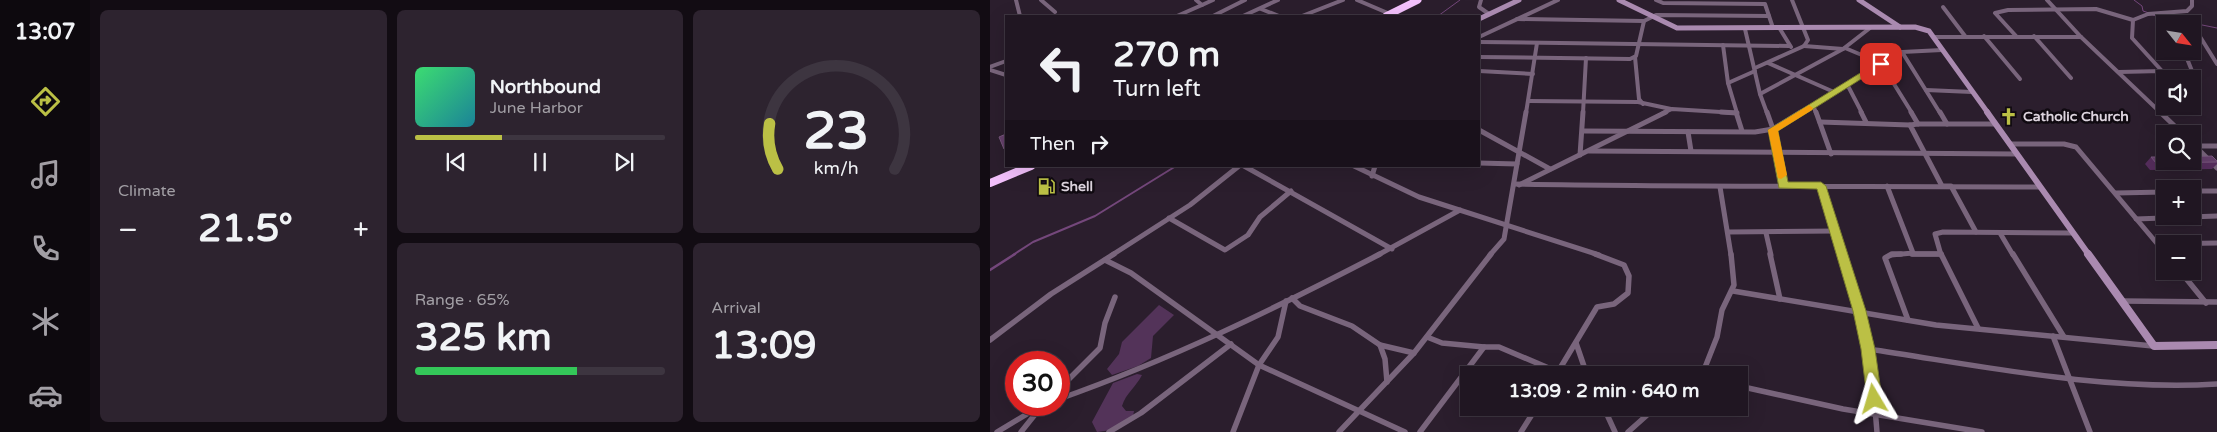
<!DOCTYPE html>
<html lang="en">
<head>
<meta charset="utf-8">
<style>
  :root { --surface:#201622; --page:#2d232f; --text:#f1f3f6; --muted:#a29fa5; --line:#3d3540; --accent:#bbc045 }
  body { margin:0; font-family:"Varela Round",sans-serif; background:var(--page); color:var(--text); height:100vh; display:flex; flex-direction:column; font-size:19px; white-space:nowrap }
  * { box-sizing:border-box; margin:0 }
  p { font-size:16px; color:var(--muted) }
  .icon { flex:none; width:28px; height:28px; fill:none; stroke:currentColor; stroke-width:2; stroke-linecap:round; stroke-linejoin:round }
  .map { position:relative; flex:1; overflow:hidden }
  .details { display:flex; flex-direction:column; gap:10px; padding:10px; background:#120c13; width:900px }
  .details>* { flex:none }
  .guide { position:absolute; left:15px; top:15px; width:475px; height:152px; border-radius:0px; box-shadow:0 5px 20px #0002,0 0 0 1px var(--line); background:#201622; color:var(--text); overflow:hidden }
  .needle { width:32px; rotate:120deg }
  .tools { position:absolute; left:1166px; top:15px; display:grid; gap:10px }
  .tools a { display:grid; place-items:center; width:45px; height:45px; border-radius:0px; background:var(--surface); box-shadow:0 5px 20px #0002,0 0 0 1px var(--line); font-size:25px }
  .speed { position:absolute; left:15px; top:351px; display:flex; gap:10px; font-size:25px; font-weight:700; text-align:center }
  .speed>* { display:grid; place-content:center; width:65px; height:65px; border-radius:50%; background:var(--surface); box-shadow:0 5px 20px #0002,0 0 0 1px var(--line); line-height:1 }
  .speed .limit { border:8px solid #d22; background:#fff; color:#111 }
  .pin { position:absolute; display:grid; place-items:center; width:42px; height:42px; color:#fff; margin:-21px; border-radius:10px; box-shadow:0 2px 8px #0006 }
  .me { position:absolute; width:55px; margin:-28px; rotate:353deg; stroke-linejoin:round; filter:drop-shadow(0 0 4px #0008) }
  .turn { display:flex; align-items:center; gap:18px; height:105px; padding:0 25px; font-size:22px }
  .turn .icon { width:65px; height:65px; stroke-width:2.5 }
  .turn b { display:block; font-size:35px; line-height:42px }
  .then { display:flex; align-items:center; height:48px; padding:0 25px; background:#0003; gap:10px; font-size:19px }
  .big { font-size:38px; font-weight:800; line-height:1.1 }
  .details .widget { flex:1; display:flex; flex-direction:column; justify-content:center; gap:8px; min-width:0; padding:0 18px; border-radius:8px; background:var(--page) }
  .details .dial { align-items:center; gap:0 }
  .dial svg { height:130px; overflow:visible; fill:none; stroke:var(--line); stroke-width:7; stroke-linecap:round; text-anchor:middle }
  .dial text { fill:var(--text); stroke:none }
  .song { display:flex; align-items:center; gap:15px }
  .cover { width:60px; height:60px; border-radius:8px; background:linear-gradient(135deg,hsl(140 70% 55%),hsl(190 70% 35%)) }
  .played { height:5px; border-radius:2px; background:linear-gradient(90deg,var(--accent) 35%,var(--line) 35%) }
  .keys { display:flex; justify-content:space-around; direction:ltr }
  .heat { display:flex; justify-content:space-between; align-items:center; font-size:28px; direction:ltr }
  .charge { height:8px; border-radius:4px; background:linear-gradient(90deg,#34c759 65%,var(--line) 0) }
  .details .tiles { flex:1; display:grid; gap:10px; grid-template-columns:repeat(3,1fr) }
  .widget:first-child { grid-row:span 2 }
  .trip { position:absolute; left:470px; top:366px; width:288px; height:50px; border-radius:0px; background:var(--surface); box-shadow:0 5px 20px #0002,0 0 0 1px var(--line); font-weight:800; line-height:50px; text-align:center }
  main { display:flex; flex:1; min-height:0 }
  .tab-bar { display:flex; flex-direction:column; width:90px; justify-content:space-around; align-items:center; background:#0d090e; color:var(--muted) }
  .tab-bar .icon { width:35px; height:35px }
  .tab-bar .active { color:var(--accent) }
  .tab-bar b { font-size:22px; color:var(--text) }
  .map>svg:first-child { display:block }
</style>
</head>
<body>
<main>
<nav class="tab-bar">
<b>13:07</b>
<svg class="icon active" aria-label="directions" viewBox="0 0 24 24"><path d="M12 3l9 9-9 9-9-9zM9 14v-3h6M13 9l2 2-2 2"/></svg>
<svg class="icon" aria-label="music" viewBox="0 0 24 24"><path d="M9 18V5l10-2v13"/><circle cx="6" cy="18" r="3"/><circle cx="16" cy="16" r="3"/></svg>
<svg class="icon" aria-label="phone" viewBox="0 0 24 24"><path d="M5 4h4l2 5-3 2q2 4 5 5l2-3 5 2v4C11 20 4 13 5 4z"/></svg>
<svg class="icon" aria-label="climate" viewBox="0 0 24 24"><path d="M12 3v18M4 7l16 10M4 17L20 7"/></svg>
<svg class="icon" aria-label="car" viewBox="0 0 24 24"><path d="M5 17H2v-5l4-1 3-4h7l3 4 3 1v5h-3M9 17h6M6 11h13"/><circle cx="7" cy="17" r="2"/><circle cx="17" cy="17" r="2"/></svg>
</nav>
<section class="details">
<div class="tiles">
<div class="widget"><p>Climate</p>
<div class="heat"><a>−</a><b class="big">21.5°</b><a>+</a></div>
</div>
<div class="widget">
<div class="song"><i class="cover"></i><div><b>Northbound</b><p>June Harbor</p></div></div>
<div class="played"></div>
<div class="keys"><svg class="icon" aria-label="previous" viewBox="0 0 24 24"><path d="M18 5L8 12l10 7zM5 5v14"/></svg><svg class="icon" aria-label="pause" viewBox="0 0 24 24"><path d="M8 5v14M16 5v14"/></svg><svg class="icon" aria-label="next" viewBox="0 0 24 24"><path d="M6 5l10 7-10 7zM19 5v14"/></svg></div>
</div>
<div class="widget dial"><svg viewBox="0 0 100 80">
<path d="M14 69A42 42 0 1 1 86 69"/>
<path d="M14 69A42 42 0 0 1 9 41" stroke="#bbc045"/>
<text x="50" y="56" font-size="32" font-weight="700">23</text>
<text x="50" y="72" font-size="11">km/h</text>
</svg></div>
<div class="widget"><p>Range · 65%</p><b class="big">325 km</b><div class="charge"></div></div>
<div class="widget"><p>Arrival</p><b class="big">13:09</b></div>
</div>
</section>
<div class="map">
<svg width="1227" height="432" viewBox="0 0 1227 432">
  <rect width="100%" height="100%" fill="#2b1e2d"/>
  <g fill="#533359">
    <path d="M 169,305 L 184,315 L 163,336 L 161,358 L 148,366 L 122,375 L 117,369 L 129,354 L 132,342 Z"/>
    <path d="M 147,374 L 152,375 C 146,387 136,393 132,406 L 136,411 L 144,411 L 143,416 L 121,430 L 107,432 L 102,422 L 123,383 Z"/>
  </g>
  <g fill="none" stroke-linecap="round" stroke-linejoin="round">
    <g stroke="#74477b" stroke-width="1">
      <path d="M 1144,0 L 1152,6 L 1153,11 L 1159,13"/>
      <path d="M 1163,15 L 1227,28"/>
      <path d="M 448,16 L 470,0"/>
    </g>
    <path stroke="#74477b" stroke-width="2" d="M 23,255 L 43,242 L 105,216 L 186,166"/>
    <path stroke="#74477b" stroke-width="2.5" d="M 0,270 L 25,254"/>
    <g stroke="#79657c" stroke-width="4">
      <path d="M 26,0 L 30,16"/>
      <path d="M 51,0 L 65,12"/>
      <path d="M 367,0 L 400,14"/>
      <path d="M 491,0 L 489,7 L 499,14"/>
      <path d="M 666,0 L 673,3 L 775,4 L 783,28"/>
      <path d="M 1057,0 L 1091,37 L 1171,113"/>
      <path d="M 212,5 L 223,0"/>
      <path d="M 953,7 L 975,36"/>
      <path d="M 271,9 L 289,16"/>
      <path d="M 187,16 L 212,5 L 206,0"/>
      <path d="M 223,16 L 255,0"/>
      <path d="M 253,16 L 288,0"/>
      <path d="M 312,16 L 353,0"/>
      <path d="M 527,19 L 654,21"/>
      <path d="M 1143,20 L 1142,38 L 1172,71"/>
      <path d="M 755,29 L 770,94 L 777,113"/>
      <path d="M 790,29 L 801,47"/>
      <path d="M 1209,35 L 1227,64"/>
      <path d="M 994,36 L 1030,79"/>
      <path d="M 1026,36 L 1005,13 L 1018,10 L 1106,9 L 1143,20 L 1158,14 L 1197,11 L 1202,6 L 1202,0"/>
      <path d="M 1044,36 L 1081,78"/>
      <path d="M 489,37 L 568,0"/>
      <path d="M 944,37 L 1091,37"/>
      <path d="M 489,42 L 799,46"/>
      <path d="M 733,45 L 738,83 L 747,113"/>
      <path d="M 814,46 L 853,49"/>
      <path d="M 855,48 L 891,63 L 922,113"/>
      <path d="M 1194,51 L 1204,76 L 1199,79"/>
      <path d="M 912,52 L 950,113"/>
      <path d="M 489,57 L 640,59 L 646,56 L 654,21 L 666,15 L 779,16"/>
      <path d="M 645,57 L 649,99 L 653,104"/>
      <path d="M 778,63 L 844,92"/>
      <path d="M 0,67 L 16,61"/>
      <path d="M 765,68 L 814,46 L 818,40 L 802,0"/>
      <path d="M 0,70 L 16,75"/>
      <path d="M 489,71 L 543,74"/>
      <path d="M 1129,72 L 1172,71 L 1180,79"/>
      <path d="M 738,83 L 765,71"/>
      <path d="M 857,84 L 872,113"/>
      <path d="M 936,90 L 982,92"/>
      <path d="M 770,94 L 853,49 L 880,28"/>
      <path d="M 539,101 L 648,102 L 681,109"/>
      <path d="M 1202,101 L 1208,107"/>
      <path d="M 823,105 L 826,113"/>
      <path d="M 536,113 L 547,43"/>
      <path d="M 593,113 L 596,58"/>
      <path d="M 673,113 L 682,109 L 747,113"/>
      <path d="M 809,113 L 912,52 L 952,50"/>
    </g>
    <g stroke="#79657c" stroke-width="5">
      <path d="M 731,112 L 747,113"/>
      <path d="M 746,112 L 752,131"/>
      <path d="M 777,112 L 783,129 L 793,185"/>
      <path d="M 826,112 L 841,154"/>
      <path d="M 871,112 L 876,122"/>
      <path d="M 921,112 L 928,124 L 920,125 L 952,186 L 961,186 L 986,232"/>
      <path d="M 950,112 L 957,124"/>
      <path d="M 1170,112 L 1193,134"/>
      <path d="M 830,122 L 920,125"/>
      <path d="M 928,124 L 1005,124"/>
      <path d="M 489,130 L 560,169"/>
      <path d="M 593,131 L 765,132 L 783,129 L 811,112"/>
      <path d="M 698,132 L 701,151"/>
      <path d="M 1202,143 L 1227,168"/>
      <path d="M 1020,144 L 1074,144 L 1086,147 L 1175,253"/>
      <path d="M 1205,146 L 1227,146"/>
      <path d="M 599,151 L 1027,154"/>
      <path d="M 590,155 L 593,112"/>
      <path d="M 489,163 L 527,164"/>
      <path d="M 254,166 L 402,249"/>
      <path d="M 364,166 L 429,197 L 609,255"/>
      <path d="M 382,176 L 385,166"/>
      <path d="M 524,184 C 699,187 875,186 1050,187"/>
      <path d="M 529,185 L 676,112"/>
      <path d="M 831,186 L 852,255"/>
      <path d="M 897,186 L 923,253 L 901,255"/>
      <path d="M 730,187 L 741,255"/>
      <path d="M 1202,191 L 1227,191"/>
      <path d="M 1126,193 L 1175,192"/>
      <path d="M 179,218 L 235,250 L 258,235 L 270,217 L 301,191"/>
      <path d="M 1146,219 L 1227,216"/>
      <path d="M 739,232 L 845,231"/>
      <path d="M 776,233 L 781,255"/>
      <path d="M 1010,233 L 1023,255"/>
      <path d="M 1168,244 L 1227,243"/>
      <path d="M 922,254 L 951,254"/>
      <path d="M 122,255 L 200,205 L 249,166"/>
      <path d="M 388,255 L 470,210"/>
      <path d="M 500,255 L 514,239 L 536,112"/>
      <path d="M 951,255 L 945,234 L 953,232 L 1082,233"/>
    </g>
    <g stroke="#79657c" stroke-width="5.5">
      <path d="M 780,254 L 790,299"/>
      <path d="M 852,254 C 870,312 883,371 887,432"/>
      <path d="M 911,254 L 902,254 L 895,258 L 918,320"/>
      <path d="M 922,254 L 951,254"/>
      <path d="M 951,254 L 988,328"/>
      <path d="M 1023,254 L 1074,337"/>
      <path d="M 115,260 L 141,273 L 269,365 L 415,432"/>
      <path d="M 1190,271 L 1216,303"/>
      <path d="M 743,291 L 946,325 L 1163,346"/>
      <path d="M 302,298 L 310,306 L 362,326 L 390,345 L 424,353"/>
      <path d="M 1133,301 L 1227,302"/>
      <path d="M 1063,336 L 1100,432"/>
      <path d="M 437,337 L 452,343 L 494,347"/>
      <path d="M 0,340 L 61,294 L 124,254"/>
      <path d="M 586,343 L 597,375"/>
      <path d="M 390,345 L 395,359 L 397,382"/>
      <path d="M 878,349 C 993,366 1111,391 1227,384"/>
      <path d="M 566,375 L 607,307 L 624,304 L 638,293 L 639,276 L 634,265 L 605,254"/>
      <path d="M 712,375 L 727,337 L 732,310 L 744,285 L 741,254"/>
      <path d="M 749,386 L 853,409 L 992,432"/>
      <path d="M 69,389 L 110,348 L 115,323 L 125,297"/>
      <path d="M 69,399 C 180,360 286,308 390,254"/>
      <path d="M 614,408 L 625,432"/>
      <path d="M 636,408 L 652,411 L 672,408"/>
      <path d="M 7,432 L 52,405"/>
      <path d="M 31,432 L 51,407"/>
      <path d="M 119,432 L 151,413 L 241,344"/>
      <path d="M 243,432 L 269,365 L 288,337 L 296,301"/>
      <path d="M 349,432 L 424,353 L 501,254"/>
      <path d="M 430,432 L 494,347 L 509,347 L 575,375"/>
      <path d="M 531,432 L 546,408"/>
      <path d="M 638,432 L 665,408"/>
    </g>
    <g stroke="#aa8ab0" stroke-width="5">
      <path d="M 629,0 L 687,28 L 925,27 L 939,31 L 998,113"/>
      <path d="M 869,0 L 910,27"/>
      <path d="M 489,19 L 529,0"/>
    </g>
    <path stroke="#aa8ab0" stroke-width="6" d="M 997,112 L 1099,255"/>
    <path stroke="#aa8ab0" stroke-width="8" d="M 1098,254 L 1164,346 L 1227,345"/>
    <path stroke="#f3c0fc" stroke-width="7" d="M 396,16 L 428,0"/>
    <path stroke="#f3c0fc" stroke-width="8" d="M 0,183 L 41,166"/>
  </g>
  <path fill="#552d5c" d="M 1161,157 L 1227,161 L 1227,164 L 1222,169 L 1160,170 L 1155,164 Z"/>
  <g fill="#643f6a" stroke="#77567c">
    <path d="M 16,134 L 16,148 L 14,149 L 9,137 Z"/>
    <path d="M 1222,156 L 1227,161 L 1227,162 L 1166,163 L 1161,157 L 1175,157 L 1175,161 L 1202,161 L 1202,157 Z"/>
  </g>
  <path fill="#bbc045" stroke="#7a7d2d" d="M 888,62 L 895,64 L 788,131 L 798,182 L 831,182 L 836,186 L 876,311 L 885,349 L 892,399 L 889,403 L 884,405 L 879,403 L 877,399 L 871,349 L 863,311 L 827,189 L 789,188 L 778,130 Z"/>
  <path fill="#f59e0b" d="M 819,105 L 823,108 L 822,110 L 788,131 L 797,175 L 791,179 L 788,178 L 778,130 Z"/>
  <defs>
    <symbol id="church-bare" viewBox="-9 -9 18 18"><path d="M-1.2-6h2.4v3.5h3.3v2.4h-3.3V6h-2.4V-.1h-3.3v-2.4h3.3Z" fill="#bbc045" stroke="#100a11" stroke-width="2.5" paint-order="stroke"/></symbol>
    <symbol id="fuel-bare" viewBox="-9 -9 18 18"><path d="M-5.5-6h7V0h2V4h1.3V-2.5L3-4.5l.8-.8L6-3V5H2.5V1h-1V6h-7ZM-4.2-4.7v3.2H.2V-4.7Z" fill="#bbc045" stroke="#100a11" stroke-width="2.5" paint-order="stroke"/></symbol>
  </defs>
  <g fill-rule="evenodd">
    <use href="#church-bare" x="1006" y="104" width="25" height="25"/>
    <use href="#fuel-bare" x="44" y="174" width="25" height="25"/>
  </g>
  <g text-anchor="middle" stroke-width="5" stroke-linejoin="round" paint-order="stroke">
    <g font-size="14" font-weight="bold" fill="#ddd4de" stroke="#100a11" text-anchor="start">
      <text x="1033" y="121">Catholic Church</text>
      <text x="71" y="191">Shell</text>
    </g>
  </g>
</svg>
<div class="tools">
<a><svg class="needle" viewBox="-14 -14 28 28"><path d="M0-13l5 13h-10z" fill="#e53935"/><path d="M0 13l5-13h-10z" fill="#a29fa5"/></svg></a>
<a><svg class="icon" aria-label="sound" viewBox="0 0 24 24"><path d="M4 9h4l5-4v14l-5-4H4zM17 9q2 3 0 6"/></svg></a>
<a><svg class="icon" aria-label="search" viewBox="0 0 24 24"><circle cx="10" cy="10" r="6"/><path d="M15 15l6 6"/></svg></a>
<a>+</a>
<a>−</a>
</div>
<div class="speed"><div class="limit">30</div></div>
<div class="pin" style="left:891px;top:64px;background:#d93025"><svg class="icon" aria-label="arrive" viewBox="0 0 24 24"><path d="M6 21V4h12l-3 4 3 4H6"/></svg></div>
<svg class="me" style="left:884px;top:399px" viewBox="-20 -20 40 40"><path d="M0-17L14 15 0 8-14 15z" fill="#bbc045" stroke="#fff" stroke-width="4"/></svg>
<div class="trip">13:09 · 2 min · 640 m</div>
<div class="guide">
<div class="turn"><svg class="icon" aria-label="left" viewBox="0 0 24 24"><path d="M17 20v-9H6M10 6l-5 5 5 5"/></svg><div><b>270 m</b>Turn left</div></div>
<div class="then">Then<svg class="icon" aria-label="right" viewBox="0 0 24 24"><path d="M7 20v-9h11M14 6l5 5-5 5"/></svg></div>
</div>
</div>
</main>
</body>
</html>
